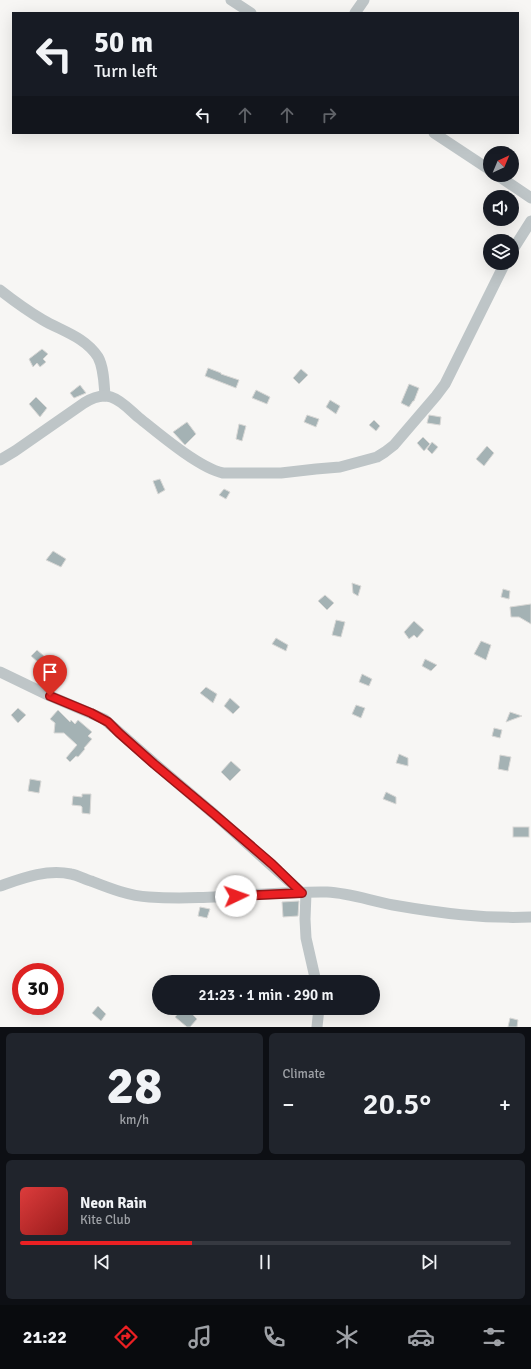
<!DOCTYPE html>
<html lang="en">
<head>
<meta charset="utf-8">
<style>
  :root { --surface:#171b24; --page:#20242c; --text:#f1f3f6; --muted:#9ea1a6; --line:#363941; --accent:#eb2023 }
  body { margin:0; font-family:Signika,sans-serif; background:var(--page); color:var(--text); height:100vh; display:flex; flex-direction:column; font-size:15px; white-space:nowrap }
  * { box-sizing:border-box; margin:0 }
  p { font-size:13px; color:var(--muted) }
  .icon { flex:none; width:22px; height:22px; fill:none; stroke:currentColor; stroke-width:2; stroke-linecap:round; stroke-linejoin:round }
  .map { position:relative; height:1027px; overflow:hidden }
  .side { display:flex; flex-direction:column; gap:6px; padding:6px; background:#0d0f14; flex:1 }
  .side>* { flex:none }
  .banner { position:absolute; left:12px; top:12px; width:507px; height:122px; border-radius:0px; box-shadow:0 4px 16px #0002; background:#171b24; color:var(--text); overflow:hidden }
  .needle { width:26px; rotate:44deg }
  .fabs { position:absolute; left:483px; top:146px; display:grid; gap:8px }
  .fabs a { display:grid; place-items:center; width:36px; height:36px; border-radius:50%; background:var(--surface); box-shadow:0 4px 16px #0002; font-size:20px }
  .speed { position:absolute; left:12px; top:963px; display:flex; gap:8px; font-size:20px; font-weight:700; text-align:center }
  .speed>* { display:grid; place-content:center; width:52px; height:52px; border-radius:50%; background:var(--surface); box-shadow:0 4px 16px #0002; line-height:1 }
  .speed .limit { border:6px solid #d22; background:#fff; color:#111 }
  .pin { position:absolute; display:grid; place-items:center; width:34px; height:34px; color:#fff; margin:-41px -17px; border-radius:50% 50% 50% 0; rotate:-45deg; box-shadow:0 0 4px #0007 }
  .pin .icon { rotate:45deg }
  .me { position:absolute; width:44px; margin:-22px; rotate:87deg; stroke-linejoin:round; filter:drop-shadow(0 0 3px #0008) }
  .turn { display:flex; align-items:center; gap:14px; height:84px; padding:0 16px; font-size:18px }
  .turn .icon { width:52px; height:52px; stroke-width:2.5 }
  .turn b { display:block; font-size:28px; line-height:34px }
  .lanes { display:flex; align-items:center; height:38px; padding:0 16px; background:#0003; justify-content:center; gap:20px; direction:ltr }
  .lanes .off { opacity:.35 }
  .big { font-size:30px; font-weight:600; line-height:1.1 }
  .side .widget { flex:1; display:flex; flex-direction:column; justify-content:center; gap:6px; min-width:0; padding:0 14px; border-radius:6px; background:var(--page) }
  .side .dial { align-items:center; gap:0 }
  .dial b { font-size:52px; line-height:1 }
  .song { display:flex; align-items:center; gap:12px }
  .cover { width:48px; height:48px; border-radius:6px; background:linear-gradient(135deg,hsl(0 70% 55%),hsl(0 70% 35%)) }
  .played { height:4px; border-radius:2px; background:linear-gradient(90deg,var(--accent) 35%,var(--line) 35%) }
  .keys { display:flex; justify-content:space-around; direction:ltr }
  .heat { display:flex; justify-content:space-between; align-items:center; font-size:22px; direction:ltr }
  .side .tiles { flex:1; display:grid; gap:6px; grid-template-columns:1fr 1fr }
  .widget:last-child { grid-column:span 2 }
  .trip { position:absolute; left:152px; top:975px; width:228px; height:40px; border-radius:20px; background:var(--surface); box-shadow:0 4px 16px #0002; font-weight:600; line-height:40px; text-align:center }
  .dock { display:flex; height:64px; justify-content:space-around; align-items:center; background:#090b0e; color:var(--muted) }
  .dock .icon { width:28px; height:28px }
  .dock .on { color:var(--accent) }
  .dock b { font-size:18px; color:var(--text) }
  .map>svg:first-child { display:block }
</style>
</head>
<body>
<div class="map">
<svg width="531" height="1027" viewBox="0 0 531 1027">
  <rect width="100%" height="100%" fill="#f7f6f4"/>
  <g fill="#a4b2b4" stroke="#d9d8d6">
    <path d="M 42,349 L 48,354 L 43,359 L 46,362 L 40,367 L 37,363 L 33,367 L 29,359 Z"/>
    <path d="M 208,368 L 221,373 L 221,374 L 239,380 L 236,388 L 205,376 Z"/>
    <path d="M 301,369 L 308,375 L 299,384 L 293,378 Z"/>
    <path d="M 409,384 L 419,388 L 414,401 L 413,401 L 409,407 L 401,403 Z"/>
    <path d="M 80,385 L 86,393 L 74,398 L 70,393 Z"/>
    <path d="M 256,390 L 270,397 L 267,404 L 252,398 Z"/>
    <path d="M 36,397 L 47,408 L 40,417 L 29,404 Z"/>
    <path d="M 330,400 L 340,406 L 336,414 L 326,407 Z"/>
    <path d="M 307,415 L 319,419 L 316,427 L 304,422 Z"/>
    <path d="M 429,415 L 441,417 L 440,425 L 427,423 Z"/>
    <path d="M 374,420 L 380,426 L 376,431 L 369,425 Z"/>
    <path d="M 187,422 L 196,434 L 185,445 L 173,432 Z"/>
    <path d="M 239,424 L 246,426 L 242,441 L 236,439 Z"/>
    <path d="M 423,437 L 430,444 L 424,451 L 417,443 Z"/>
    <path d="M 432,442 L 438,447 L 432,454 L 427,449 Z"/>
    <path d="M 487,446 L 494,453 L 484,466 L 476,459 Z"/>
    <path d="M 160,479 L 165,490 L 158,494 L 153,481 Z"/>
    <path d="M 224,489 L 230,492 L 226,499 L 219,495 Z"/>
    <path d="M 53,551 L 66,559 L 61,567 L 46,560 Z"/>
    <path d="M 352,583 L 361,586 L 358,596 L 353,593 Z"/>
    <path d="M 503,589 L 510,591 L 509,599 L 501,597 Z"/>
    <path d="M 325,595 L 334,603 L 327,610 L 318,601 Z"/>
    <path d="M 531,604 L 531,624 L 519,617 L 511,617 L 510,607 Z"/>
    <path d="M 336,620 L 345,622 L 341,637 L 332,635 Z"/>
    <path d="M 414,621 L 424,630 L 417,638 L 414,635 L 409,639 L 404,632 Z"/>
    <path d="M 276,638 L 288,645 L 286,651 L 272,644 Z"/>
    <path d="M 481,641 L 491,645 L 486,660 L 474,654 Z"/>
    <path d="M 37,650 L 44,656 L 39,663 L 31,656 Z"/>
    <path d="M 425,659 L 437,665 L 431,671 L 422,666 Z"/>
    <path d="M 362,674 L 372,679 L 369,686 L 359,682 Z"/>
    <path d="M 206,687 L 217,694 L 213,703 L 200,693 Z"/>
    <path d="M 230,698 L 240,707 L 233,714 L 224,706 Z"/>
    <path d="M 356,705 L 365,708 L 361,718 L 352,714 Z"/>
    <path d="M 18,708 L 26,715 L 18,723 L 11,715 Z"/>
    <path d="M 58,710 L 70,722 L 71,720 L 75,724 L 78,720 L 92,732 L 88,736 L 92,739 L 84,748 L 85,749 L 78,757 L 76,756 L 70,762 L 66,758 L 77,745 L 64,733 L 54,733 L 55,723 L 50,719 Z"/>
    <path d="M 510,712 L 522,716 L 506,722 Z"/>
    <path d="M 494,728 L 502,730 L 500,738 L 492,736 Z"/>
    <path d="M 399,754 L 408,758 L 408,766 L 396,763 Z"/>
    <path d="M 500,755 L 511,757 L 508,771 L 498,769 Z"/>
    <path d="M 231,761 L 241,770 L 230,781 L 221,772 Z"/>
    <path d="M 30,779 L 41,781 L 39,793 L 28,791 Z"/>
    <path d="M 386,792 L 396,797 L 396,804 L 383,799 Z"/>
    <path d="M 82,794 L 91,794 L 90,814 L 82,813 L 82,807 L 81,806 L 72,805 L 73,796 L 82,797 Z"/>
    <rect x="513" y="827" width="16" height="10"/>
    <path d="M 299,901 L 298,916 L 283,917 L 282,902 Z"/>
    <path d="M 200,907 L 210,909 L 207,918 L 198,916 Z"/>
    <path d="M 98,1006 L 106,1014 L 101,1021 L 92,1013 Z"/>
    <path d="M 183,1008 L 189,1008 L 193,1012 L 192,1014 L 197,1019 L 190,1027 L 187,1027 L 175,1017 Z"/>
    <path d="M 510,1018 L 518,1020 L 517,1027 L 508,1027 Z"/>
  </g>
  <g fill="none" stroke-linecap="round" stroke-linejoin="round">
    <g stroke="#bec5c7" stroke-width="11">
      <path d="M 231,0 L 251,13"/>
      <path d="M 355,13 L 364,0"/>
      <path d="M 434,133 L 490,170"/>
      <path d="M 497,175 L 531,198"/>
      <path d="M 512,251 L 531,221"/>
      <path d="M 0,290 C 14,301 28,311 43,320 C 62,331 85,337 98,357 C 104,368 104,384 105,396"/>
      <path d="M 0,460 L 15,451 L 84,403 C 92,398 101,394 111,397 C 121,400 130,410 138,417 C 158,433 199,468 223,473 L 281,473 L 316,469 L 340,467 L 377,457 L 385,452 L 394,445 L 436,396 L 445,384 L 505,263"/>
      <path d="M 0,672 L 50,696 L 104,719 L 154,763 L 214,814 L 302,893"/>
      <path d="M 0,886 C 23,878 46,869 71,874 C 77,875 84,879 91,881 C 109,888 129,896 149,897 C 208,901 268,891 327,892 C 350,893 371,901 393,905 C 439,913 484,919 531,917"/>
      <path d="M 306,893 L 305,919 L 306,938 L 316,982"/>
      <path d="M 317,1027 L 319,1008"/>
    </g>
  </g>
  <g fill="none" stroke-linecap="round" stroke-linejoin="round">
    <defs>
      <path id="route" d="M 50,696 L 91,713 L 108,722 L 119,733 L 154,764 L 214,814 L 272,864 L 302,893 L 236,896"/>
    </defs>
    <use href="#route" stroke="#991517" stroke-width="10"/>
    <use href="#route" stroke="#eb2023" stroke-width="7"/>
  </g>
</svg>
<div class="fabs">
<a><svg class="needle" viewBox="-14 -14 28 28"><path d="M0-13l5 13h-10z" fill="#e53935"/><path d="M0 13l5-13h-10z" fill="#9ea1a6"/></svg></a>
<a><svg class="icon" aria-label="sound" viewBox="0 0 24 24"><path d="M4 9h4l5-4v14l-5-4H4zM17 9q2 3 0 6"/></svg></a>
<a><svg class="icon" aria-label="layers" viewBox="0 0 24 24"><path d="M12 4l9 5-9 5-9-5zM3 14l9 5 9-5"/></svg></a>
</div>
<div class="speed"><div class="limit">30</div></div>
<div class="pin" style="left:50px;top:696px;background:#d93025"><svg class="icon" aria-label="arrive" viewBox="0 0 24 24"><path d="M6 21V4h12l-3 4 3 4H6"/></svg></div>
<svg class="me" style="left:236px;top:896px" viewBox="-20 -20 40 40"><circle r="19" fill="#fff"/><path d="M0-13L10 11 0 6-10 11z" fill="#eb2023"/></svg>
<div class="trip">21:23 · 1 min · 290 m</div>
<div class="banner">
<div class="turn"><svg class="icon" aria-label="left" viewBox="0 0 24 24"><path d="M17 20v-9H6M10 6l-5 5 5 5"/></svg><div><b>50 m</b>Turn left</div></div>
<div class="lanes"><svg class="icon" aria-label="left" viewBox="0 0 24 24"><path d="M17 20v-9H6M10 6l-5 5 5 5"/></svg><svg class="icon off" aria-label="ahead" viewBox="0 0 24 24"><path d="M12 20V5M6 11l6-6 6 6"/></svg><svg class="icon off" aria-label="ahead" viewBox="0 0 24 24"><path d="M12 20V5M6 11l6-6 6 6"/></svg><svg class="icon off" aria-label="right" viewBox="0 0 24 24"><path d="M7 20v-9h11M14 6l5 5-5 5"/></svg></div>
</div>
</div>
<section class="side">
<div class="tiles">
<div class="widget dial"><b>28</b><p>km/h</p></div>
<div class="widget"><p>Climate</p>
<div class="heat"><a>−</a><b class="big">20.5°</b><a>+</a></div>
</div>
<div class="widget">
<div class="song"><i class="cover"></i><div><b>Neon Rain</b><p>Kite Club</p></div></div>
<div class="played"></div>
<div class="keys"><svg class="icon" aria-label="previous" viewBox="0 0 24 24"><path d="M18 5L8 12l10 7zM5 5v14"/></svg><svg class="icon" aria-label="pause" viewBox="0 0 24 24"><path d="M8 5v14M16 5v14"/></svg><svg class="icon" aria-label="next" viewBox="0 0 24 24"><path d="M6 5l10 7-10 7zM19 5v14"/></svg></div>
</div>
</div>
</section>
<nav class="dock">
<b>21:22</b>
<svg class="icon on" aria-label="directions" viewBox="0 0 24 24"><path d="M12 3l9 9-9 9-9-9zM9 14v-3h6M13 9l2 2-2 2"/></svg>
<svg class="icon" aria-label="music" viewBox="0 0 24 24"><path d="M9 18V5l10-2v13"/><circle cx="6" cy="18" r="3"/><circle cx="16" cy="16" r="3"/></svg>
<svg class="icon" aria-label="phone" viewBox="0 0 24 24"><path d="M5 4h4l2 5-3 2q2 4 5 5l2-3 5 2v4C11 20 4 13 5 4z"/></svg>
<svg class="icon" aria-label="climate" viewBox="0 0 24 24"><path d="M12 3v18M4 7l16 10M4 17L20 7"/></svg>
<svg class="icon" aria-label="car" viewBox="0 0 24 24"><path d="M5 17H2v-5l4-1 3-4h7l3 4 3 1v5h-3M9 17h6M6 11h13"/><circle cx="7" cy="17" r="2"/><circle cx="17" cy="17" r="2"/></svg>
<svg class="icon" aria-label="filters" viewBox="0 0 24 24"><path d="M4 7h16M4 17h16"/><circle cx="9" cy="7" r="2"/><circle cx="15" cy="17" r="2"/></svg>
</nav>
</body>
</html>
